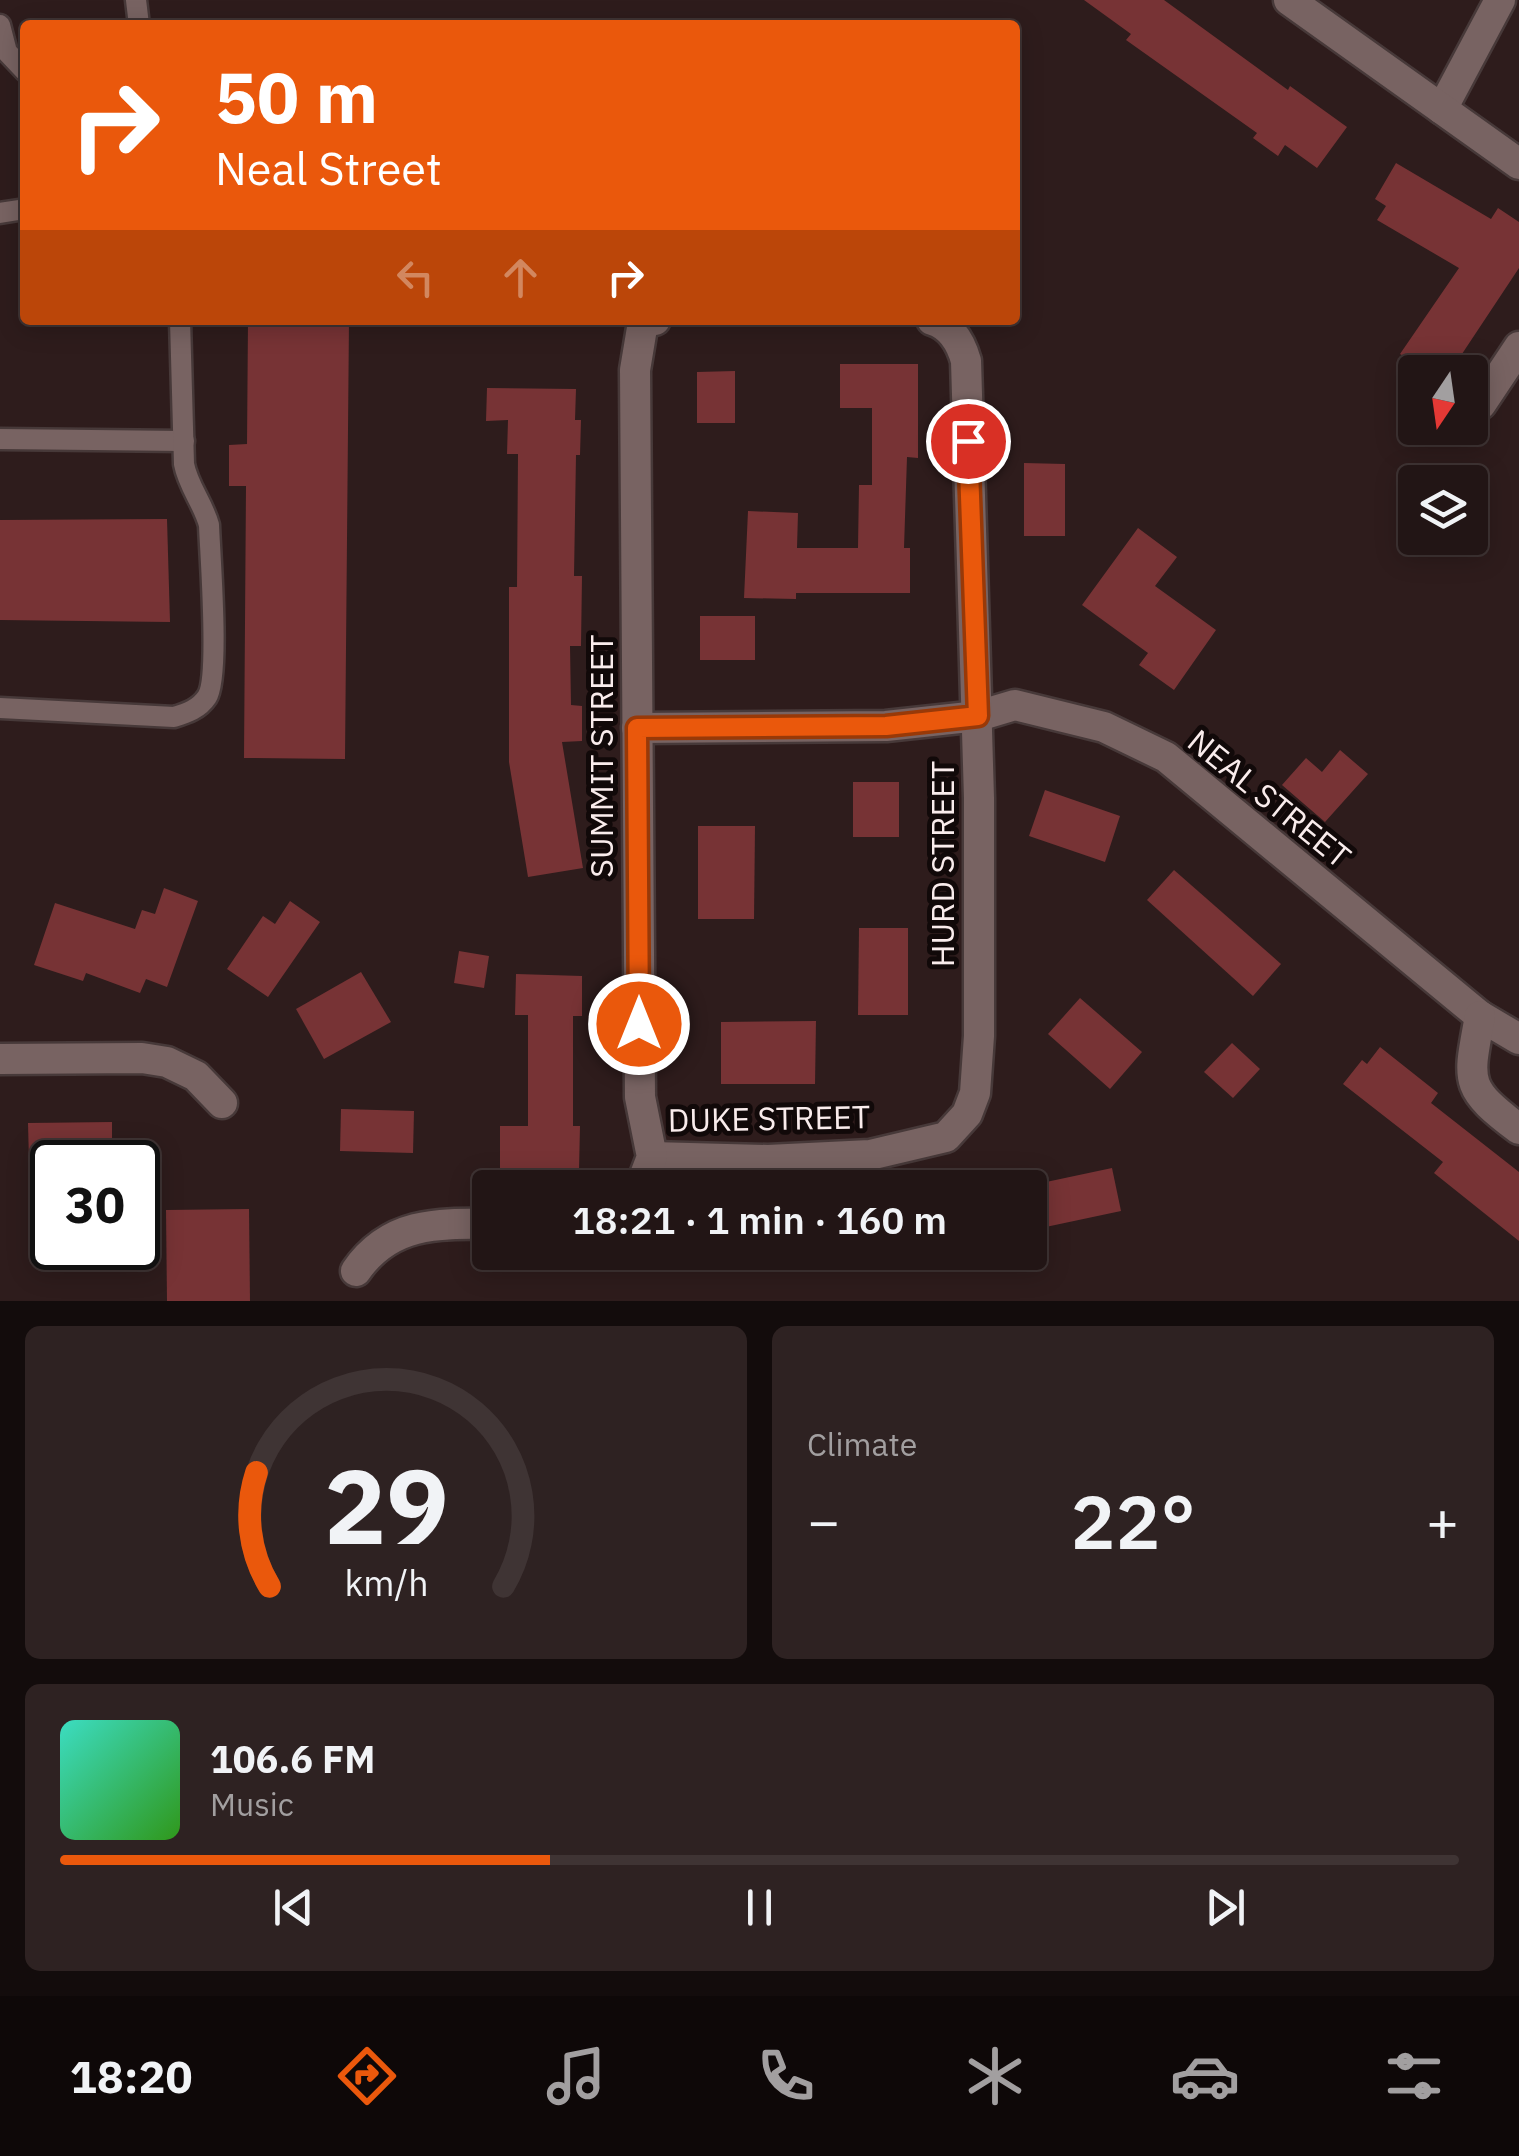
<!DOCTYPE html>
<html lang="en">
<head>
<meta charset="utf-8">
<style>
  :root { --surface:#221515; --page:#2e2222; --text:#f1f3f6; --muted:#a29fa0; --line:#3f3434; --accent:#ea580c }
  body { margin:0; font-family:"IBM Plex Sans",sans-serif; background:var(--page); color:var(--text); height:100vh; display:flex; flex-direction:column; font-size:38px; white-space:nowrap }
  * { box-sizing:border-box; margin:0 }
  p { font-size:32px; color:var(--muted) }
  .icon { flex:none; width:55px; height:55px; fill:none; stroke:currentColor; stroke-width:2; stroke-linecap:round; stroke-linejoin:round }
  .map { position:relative; height:1301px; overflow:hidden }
  .sheet { display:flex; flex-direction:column; gap:25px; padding:25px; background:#130c0c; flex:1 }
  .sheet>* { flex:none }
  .banner { position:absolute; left:20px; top:20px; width:1000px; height:305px; border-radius:10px; box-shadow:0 5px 25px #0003,0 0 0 2px var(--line); background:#ea580c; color:#fff; overflow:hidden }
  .needle { width:65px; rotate:193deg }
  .tools { position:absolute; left:1398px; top:355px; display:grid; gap:20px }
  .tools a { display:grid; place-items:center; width:90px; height:90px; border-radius:10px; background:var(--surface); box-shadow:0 5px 25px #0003,0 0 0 2px var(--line); font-size:50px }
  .speed { position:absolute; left:30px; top:1140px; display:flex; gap:20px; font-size:50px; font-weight:700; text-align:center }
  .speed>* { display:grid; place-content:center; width:130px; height:130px; border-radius:50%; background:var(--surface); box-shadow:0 5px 25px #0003,0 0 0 2px var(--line); line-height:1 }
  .speed .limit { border:5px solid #111; border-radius:15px; background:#fff; color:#111 }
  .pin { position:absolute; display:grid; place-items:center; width:85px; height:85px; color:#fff; margin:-42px; border:5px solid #fff; border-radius:50%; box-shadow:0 2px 10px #0007 }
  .me { position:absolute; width:110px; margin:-55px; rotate:0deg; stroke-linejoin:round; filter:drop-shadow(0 0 8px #0008) }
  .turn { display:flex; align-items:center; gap:35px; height:210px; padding:0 30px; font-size:45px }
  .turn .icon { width:130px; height:130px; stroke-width:2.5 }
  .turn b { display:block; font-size:70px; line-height:85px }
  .lanes { display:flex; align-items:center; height:95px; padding:0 30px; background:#0003; justify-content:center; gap:50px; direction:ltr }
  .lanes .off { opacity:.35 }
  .big { font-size:75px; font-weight:600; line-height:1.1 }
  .sheet .widget { flex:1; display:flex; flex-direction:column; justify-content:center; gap:15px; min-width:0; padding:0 35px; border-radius:15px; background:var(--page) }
  .sheet .dial { align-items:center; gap:0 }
  .dial svg { height:260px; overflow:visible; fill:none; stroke:var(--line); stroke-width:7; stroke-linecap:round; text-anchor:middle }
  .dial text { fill:var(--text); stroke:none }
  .song { display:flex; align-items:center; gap:30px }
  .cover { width:120px; height:120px; border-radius:15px; background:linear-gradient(135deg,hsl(170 70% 55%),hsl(110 70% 35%)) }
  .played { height:10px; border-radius:5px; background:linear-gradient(90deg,var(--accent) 35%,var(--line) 35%) }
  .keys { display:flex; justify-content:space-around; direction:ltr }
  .heat { display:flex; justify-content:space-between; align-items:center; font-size:55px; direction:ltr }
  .sheet .tiles { flex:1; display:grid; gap:25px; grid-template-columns:1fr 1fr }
  .widget:last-child { grid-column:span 2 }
  .trip { position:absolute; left:472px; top:1170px; width:575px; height:100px; border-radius:10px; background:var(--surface); box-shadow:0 5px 25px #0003,0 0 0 2px var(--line); font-weight:600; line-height:100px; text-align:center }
  .tab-bar { display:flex; height:160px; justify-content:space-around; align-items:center; background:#0e0808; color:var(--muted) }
  .tab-bar .icon { width:70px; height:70px }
  .tab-bar .selected { color:var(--accent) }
  .tab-bar b { font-size:45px; color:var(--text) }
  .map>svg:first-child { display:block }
</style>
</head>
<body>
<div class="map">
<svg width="1519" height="1301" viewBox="0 0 1519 1301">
  <rect width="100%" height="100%" fill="#2e1c1c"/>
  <g fill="#773335">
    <path d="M 1084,0 L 1164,0 L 1288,90 L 1290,86 L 1347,127 L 1317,168 L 1285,145 L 1278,156 L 1253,138 L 1257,133 L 1126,40 L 1131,34 Z"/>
    <path d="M 1396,163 L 1491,219 L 1498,208 L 1519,222 L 1519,268 L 1450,372 L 1428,372 L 1400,354 L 1459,268 L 1377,220 L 1386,206 L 1375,199 Z"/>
    <path d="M 248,320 L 349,320 L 345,759 L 244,758 L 246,486 L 229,486 L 229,445 L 247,444 Z"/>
    <path d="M 840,364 L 918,364 L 918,458 L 907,457 L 904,548 L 910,548 L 910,593 L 796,593 L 796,599 L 744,598 L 748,511 L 798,513 L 797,548 L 858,548 L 859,485 L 872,485 L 872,408 L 840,408 Z"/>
    <path d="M 735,371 L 735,423 L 697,423 L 697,372 Z"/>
    <path d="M 487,388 L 576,389 L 575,420 L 581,420 L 580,455 L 576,455 L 574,576 L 582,576 L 581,646 L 570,646 L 571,705 L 582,706 L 582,741 L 562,742 L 583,868 L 528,877 L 509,762 L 509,587 L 517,587 L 518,454 L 507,454 L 508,420 L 486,421 Z"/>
    <path d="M 1024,463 L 1065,464 L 1065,536 L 1024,536 Z"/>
    <path d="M 167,519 L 170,622 L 0,620 L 0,520 Z"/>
    <path d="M 1138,528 L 1177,557 L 1155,586 L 1216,630 L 1174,690 L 1139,665 L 1148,653 L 1082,605 Z"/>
    <rect x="700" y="616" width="55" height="44"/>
    <path d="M 1340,750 L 1368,774 L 1325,822 L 1282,785 L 1306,758 L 1322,772 Z"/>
    <rect x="853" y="782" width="46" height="55"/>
    <path d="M 1045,790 L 1120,816 L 1105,862 L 1029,836 Z"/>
    <path d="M 698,826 L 755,826 L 754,919 L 698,919 Z"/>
    <path d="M 1174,870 L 1281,964 L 1253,996 L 1147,900 Z"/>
    <path d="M 164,888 L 198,901 L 167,987 L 146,979 L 140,993 L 86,973 L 83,981 L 34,965 L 55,903 L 135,929 L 142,910 L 155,914 Z"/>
    <path d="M 290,901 L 320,922 L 268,997 L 227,969 L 263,916 L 275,924 Z"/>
    <path d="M 859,928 L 908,928 L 908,1015 L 858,1015 Z"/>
    <path d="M 459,951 L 489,956 L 484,988 L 454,983 Z"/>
    <path d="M 361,972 L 391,1022 L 324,1059 L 296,1009 Z"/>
    <path d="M 516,974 L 582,976 L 582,1016 L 573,1016 L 573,1126 L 580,1126 L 579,1171 L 500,1171 L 500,1126 L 528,1126 L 528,1015 L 515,1015 Z"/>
    <path d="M 1080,998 L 1142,1052 L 1110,1089 L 1048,1034 Z"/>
    <path d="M 816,1021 L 815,1084 L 721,1084 L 721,1022 Z"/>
    <path d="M 1232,1043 L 1260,1069 L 1233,1098 L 1204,1072 Z"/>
    <path d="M 1380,1047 L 1438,1093 L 1431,1103 L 1519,1172 L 1519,1241 L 1434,1173 L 1443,1162 L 1343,1084 L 1362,1060 L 1367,1064 Z"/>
    <path d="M 341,1109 L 414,1111 L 413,1153 L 340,1151 Z"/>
    <path d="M 112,1122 L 112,1162 L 29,1162 L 28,1123 Z"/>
    <path d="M 1112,1168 L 1121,1211 L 1041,1228 L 1032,1185 Z"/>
    <path d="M 249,1209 L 250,1301 L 167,1301 L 166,1210 Z"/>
  </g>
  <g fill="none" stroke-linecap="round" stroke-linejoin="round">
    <defs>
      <g id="service">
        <path d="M 136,0 L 139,25"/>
        <path d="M 0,25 L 7,52 L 25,71"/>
        <path d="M 0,213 L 25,209"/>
        <path d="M 0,439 L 184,441"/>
        <path d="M 0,708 L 174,717 C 187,713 199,709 207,697 C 220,677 210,555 209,525 C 203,503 188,486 184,464 L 180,320"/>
      </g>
      <g id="minor">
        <path d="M 1442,109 L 1500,0"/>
        <path d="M 1481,404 L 1519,347"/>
        <path d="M 637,728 L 886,726 L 978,716 L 1015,705 L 1104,727 L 1166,757 L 1480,1016 L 1519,1039"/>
        <path d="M 1480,1016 C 1468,1082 1463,1087 1519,1129"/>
        <path d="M 0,1059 L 142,1058 L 167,1062 L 196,1076 L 222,1103"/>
        <path d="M 652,1157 L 768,1160 L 870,1155 L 946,1137 L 967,1114 L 975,1093 L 979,1036 L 979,798 L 966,361 C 961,343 952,326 932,320"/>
        <path d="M 640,1188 L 652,1157 L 640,1097 L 635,370 L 643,322 L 655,320"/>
        <path d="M 356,1271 C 389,1223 436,1223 490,1224"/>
      </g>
      <path id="tertiary" d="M 1289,0 L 1519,164"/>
    </defs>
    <use href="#service" stroke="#473939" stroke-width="25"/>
    <use href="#minor" stroke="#473939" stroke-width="35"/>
    <use href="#tertiary" stroke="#473939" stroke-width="35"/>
    <use href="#service" stroke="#786362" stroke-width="20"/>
    <use href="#minor" stroke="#786362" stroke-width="30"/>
    <use href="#tertiary" stroke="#786362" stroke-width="30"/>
  </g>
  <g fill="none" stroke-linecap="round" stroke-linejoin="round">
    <defs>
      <path id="route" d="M 639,1024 L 637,728 L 886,726 L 978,716 L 968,441"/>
    </defs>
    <use href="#route" stroke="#983908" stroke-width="25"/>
    <use href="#route" stroke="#ea580c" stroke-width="18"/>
  </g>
  <g text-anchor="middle" stroke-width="10" stroke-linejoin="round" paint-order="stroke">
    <g font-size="32" fill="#f9ecec" stroke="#110909">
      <text transform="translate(602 756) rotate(-90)" y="11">SUMMIT STREET</text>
      <text transform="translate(1269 799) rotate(39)" y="11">NEAL STREET</text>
      <text transform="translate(943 864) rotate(-90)" y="11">HURD STREET</text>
      <text transform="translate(769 1119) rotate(-1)" y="11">DUKE STREET</text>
    </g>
  </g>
</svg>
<div class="tools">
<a><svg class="needle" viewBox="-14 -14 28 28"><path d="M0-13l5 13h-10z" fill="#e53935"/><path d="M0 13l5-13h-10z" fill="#a29fa0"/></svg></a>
<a><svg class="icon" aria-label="layers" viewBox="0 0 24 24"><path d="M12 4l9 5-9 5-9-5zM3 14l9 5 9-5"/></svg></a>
</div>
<div class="speed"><div class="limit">30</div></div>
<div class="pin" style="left:968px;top:441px;background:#d93025"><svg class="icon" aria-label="arrive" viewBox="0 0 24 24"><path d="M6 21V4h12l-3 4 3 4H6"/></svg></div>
<svg class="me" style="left:639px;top:1024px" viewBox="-20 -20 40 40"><circle r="17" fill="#ea580c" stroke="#fff" stroke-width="3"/><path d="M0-11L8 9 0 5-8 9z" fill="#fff"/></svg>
<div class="trip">18:21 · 1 min · 160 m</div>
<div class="banner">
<div class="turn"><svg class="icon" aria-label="right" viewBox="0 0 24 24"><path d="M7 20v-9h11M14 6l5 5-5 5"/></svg><div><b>50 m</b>Neal Street</div></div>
<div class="lanes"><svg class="icon off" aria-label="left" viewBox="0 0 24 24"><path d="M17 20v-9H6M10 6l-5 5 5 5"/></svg><svg class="icon off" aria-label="ahead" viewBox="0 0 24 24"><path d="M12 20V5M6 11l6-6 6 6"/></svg><svg class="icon" aria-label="right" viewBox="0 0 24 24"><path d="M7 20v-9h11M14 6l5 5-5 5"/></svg></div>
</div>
</div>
<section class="sheet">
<div class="tiles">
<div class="widget dial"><svg viewBox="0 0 100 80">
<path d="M14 69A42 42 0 1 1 86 69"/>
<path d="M14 69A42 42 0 0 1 10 34" stroke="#ea580c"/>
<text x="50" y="56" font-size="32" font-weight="700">29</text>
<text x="50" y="72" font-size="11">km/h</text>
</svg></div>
<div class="widget"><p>Climate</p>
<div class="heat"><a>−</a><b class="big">22°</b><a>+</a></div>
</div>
<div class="widget">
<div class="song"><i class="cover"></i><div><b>106.6 FM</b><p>Music</p></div></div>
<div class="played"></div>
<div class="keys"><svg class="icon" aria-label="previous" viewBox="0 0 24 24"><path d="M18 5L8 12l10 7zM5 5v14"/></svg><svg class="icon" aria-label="pause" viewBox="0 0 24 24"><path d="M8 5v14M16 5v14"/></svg><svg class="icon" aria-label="next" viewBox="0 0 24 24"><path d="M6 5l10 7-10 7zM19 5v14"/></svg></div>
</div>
</div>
</section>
<nav class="tab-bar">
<b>18:20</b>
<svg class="icon selected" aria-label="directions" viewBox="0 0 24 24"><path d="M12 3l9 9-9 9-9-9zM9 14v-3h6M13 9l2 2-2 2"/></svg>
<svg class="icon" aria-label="music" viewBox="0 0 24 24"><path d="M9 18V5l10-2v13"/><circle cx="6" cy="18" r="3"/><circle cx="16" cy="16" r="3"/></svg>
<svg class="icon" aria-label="phone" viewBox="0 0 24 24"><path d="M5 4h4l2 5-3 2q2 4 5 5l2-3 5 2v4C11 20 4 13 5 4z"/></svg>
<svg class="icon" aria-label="climate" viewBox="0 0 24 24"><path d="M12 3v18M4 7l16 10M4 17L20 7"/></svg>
<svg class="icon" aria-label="car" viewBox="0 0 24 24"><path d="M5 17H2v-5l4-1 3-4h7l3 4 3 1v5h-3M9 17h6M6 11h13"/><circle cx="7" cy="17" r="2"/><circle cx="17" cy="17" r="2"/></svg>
<svg class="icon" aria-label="filters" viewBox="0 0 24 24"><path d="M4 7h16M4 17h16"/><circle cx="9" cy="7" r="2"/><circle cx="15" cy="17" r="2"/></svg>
</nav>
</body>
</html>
